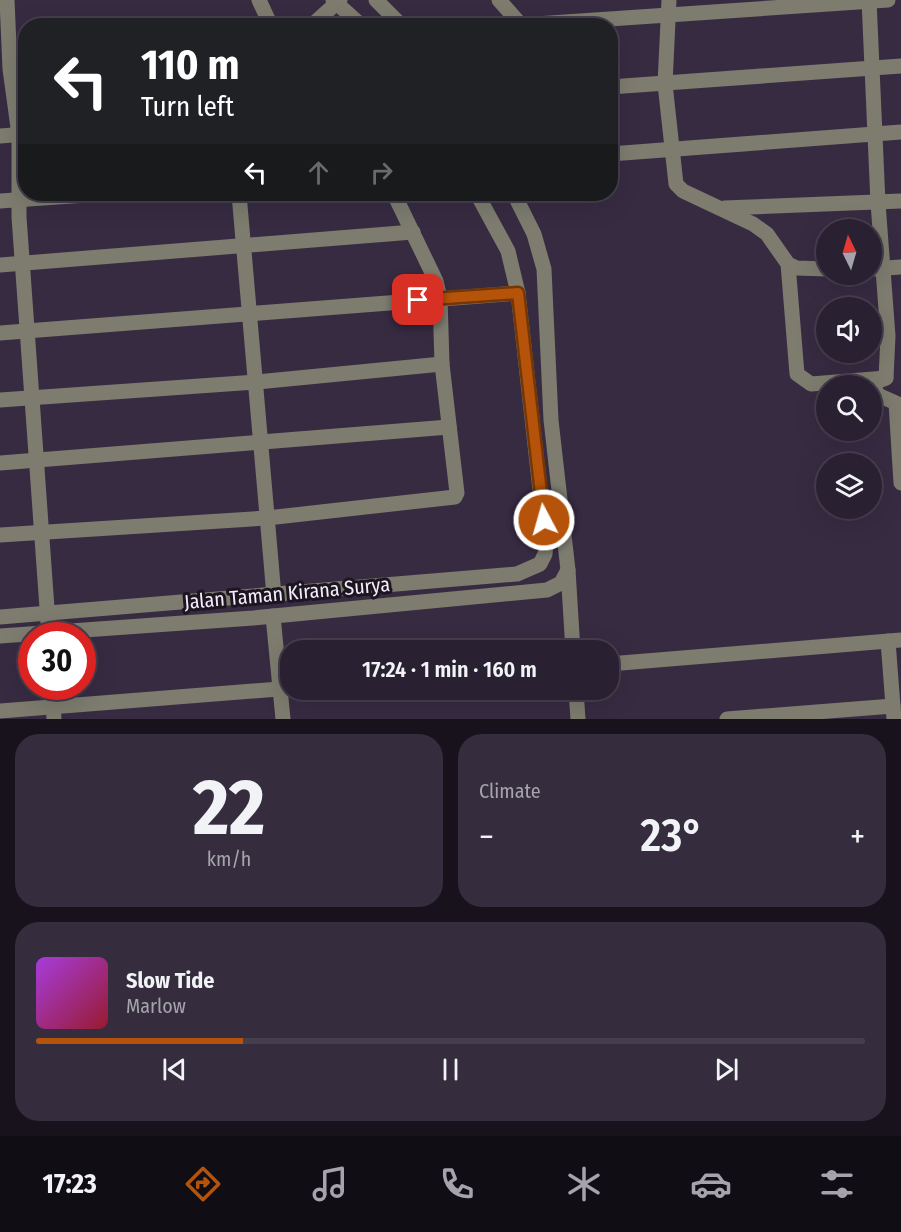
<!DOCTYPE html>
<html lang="en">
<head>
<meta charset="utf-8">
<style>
  :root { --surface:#292032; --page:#352d3e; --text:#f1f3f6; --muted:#a5a3ac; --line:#453e4d; --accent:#b45309 }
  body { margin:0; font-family:"Fira Sans Condensed",sans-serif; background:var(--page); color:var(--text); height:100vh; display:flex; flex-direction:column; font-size:22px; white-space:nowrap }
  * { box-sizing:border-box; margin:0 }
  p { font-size:20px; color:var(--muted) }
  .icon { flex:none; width:33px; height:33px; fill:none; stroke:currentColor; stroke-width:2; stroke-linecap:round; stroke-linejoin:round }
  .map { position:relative; height:719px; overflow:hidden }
  .drawer { display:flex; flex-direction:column; gap:15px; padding:15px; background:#17121c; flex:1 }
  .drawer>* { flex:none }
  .top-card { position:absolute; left:18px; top:18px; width:600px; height:183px; border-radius:24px; box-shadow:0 6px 24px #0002,0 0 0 2px var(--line); background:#202124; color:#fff; overflow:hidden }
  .needle { width:39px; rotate:355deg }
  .fabs { position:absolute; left:816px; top:219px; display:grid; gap:12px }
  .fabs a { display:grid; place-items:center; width:66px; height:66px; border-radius:50%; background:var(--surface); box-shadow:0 6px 24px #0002,0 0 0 2px var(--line); font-size:30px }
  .speed { position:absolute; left:18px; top:622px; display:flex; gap:12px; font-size:30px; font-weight:700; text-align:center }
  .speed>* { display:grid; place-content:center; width:78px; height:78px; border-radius:50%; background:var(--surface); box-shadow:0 6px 24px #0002,0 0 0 2px var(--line); line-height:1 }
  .speed .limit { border:9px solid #d22; background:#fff; color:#111 }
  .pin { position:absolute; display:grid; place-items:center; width:51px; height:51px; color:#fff; margin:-26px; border-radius:12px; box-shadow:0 3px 9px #0006 }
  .me { position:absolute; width:66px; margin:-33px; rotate:354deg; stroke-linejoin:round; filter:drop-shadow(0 0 4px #0008) }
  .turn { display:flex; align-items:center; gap:21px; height:126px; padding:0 24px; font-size:27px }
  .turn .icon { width:78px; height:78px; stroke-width:2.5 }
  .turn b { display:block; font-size:42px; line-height:51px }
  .lanes { display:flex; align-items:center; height:57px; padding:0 24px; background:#0003; justify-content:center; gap:30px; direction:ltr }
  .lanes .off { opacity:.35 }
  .big { font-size:45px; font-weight:600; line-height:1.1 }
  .drawer .card { flex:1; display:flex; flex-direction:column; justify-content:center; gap:9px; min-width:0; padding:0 21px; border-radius:24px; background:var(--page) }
  .drawer .dial { align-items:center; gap:0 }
  .dial b { font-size:78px; line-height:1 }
  .song { display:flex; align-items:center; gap:18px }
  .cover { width:72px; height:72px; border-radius:9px; background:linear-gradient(135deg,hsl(280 70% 55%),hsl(350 70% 35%)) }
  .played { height:6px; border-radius:3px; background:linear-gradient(90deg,var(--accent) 25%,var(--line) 25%) }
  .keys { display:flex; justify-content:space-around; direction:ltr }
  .heat { display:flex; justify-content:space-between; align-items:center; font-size:33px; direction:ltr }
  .drawer .tiles { flex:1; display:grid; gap:15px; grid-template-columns:1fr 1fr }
  .card:last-child { grid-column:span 2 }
  .trip { position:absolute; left:280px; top:640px; width:339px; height:60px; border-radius:24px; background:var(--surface); box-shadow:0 6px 24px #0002,0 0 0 2px var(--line); font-weight:600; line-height:60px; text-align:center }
  .dock { display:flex; height:96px; justify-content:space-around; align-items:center; background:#100d14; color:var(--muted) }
  .dock .icon { width:42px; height:42px }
  .dock .selected { color:var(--accent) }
  .dock b { font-size:27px; color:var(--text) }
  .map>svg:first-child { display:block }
</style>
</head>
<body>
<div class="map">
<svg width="901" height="719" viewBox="0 0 901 719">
  <rect width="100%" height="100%" fill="#372b42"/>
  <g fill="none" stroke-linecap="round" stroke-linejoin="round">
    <g stroke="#7d7c6f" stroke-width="15">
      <path d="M 7,0 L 10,69 L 19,135 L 19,217 L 49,636"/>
      <path d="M 259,0 L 271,26"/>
      <path d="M 333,0 L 362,26"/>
      <path d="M 376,0 L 402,26"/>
      <path d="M 499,0 L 521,25 L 888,0"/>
      <path d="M 669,0 L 665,84 L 676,184 L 683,191 L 753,224 L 767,234 L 788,264 L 797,374 L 811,384 L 886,378"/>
      <path d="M 869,0 L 878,203 L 888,336 L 886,378 L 876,382 L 874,387 L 878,395 L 896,403 L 901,483"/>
      <path d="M 311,26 L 340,0"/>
      <path d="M 610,87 L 901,66"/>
      <path d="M 0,136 L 26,134"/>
      <path d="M 610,154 L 901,132"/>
      <path d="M 239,194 L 274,596"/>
      <path d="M 514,194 L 534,234 L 544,269 L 551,420 L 568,570 L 573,651"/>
      <path d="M 0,201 L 101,194"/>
      <path d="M 724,208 L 901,201"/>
      <path d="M 788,264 L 797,268 L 826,269"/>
      <path d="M 0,265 L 413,232"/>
      <path d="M 872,269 L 901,267"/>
      <path d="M 0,333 L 518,293"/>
      <path d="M 0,400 L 257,382 L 442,364"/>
      <path d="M 0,463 L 449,427"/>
      <path d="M 0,535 L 267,518 L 455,497 L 457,493 L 442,364 L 440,298 L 436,281 L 394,194"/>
      <path d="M 273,616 L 283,719"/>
      <path d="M 0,617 L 517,574 L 540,564 L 545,554 L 546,543 L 518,293 L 508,251 L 477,194"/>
      <path d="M 0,636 L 253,618 L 547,590 L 561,583 L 568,570"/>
      <path d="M 888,641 L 894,719"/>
      <path d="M 609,664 L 901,640"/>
      <path d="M 52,687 L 54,719"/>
      <path d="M 576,690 L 578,719"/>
      <path d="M 0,711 L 291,688"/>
      <path d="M 727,719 L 893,706"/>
    </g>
  </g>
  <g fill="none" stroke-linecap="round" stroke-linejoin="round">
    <defs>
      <path id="route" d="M 418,300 L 518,293 L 544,520"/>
    </defs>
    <use href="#route" stroke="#753606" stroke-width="15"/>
    <use href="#route" stroke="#b45309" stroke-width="10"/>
  </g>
  <g text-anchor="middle" stroke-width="6" stroke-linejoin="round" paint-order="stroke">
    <g font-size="20" fill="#f4ecfb" stroke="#1c1621">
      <text transform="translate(287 593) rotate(-5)" y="7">Jalan Taman Kirana Surya</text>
    </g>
  </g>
</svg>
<div class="fabs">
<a><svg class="needle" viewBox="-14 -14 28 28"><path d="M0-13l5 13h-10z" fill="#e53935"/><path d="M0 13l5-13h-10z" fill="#a5a3ac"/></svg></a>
<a><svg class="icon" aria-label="sound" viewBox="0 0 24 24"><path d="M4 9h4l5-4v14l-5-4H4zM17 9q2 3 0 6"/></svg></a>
<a><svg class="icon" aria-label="search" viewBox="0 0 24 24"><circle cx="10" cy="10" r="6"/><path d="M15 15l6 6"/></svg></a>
<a><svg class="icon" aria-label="layers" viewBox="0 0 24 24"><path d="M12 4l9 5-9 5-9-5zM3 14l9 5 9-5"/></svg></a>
</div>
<div class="speed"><div class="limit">30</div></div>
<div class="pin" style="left:418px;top:300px;background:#d93025"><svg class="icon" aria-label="arrive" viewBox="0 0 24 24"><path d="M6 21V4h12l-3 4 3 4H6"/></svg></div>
<svg class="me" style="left:544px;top:520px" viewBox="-20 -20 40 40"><circle r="17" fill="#b45309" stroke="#fff" stroke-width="3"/><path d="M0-11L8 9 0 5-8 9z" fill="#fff"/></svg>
<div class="trip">17:24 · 1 min · 160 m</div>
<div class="top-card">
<div class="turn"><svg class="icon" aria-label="left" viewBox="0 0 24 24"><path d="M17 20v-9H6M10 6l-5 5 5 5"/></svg><div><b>110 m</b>Turn left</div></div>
<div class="lanes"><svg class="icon" aria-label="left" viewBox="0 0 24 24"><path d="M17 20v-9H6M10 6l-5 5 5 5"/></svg><svg class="icon off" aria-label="ahead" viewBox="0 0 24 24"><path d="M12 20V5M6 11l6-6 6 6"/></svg><svg class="icon off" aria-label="right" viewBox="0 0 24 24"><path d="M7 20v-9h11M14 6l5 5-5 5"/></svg></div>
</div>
</div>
<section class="drawer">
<div class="tiles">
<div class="card dial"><b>22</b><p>km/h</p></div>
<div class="card"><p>Climate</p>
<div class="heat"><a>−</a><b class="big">23°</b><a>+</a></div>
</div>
<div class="card">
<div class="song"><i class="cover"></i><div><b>Slow Tide</b><p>Marlow</p></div></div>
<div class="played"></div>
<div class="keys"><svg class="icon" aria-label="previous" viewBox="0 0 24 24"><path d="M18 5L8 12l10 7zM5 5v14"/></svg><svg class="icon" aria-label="pause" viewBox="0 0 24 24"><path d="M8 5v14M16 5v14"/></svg><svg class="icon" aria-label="next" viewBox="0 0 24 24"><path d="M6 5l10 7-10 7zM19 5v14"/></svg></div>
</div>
</div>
</section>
<nav class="dock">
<b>17:23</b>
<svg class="icon selected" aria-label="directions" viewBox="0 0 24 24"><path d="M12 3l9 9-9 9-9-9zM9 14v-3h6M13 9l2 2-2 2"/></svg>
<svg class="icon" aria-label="music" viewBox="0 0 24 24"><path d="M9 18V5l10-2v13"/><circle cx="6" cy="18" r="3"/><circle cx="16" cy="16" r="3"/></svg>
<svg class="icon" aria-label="phone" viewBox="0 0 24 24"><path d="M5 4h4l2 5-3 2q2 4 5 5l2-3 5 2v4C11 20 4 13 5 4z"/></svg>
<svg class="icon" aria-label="climate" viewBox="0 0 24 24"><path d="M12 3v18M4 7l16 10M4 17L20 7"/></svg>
<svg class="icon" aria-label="car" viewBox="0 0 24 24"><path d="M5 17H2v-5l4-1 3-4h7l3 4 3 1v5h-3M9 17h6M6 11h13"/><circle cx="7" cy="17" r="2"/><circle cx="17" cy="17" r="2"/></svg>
<svg class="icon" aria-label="filters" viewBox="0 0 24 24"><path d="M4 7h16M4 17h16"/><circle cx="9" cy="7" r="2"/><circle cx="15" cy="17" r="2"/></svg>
</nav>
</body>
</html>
